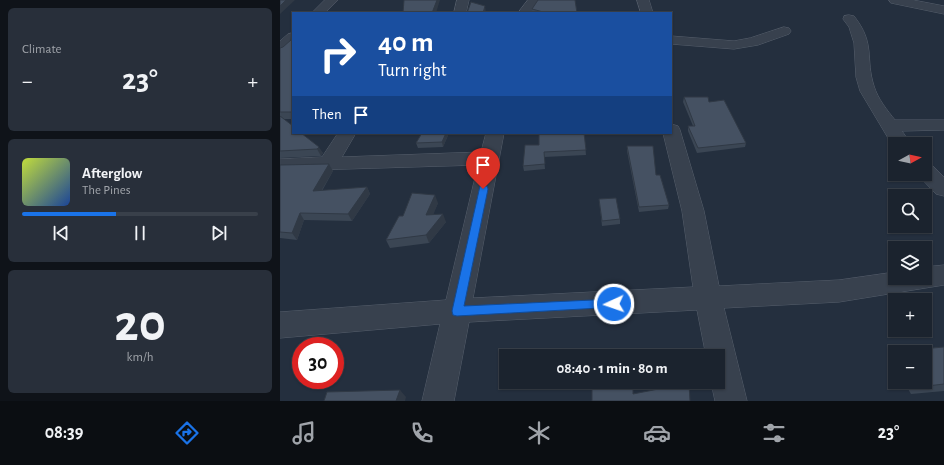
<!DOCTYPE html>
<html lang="en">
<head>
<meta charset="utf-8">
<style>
  :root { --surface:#1b232e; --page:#282f3a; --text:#f1f3f6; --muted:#a0a4aa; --line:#39404a; --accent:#1a73e8 }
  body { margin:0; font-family:"Alegreya Sans",sans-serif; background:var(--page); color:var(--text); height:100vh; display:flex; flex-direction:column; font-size:15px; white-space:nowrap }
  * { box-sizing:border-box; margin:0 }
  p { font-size:13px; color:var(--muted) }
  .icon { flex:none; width:22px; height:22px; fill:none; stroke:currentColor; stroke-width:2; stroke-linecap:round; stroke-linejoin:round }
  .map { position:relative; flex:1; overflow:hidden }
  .sheet { display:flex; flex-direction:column; gap:8px; padding:8px; background:#0f1319; width:280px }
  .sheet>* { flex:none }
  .guide { position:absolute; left:12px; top:12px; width:380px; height:122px; border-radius:0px; box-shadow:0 1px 3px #0004,0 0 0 1px var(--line); background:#1a4fa0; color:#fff; overflow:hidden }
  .needle { width:26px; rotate:82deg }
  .buttons { position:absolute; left:608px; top:137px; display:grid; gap:8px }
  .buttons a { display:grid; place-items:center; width:44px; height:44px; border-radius:0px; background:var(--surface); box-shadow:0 1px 3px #0004,0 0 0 1px var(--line); font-size:20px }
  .speed { position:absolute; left:12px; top:337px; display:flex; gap:8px; font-size:20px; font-weight:700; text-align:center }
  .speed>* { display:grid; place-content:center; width:52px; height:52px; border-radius:50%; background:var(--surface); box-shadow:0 1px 3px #0004,0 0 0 1px var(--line); line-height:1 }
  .speed .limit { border:6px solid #d22; background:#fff; color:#111 }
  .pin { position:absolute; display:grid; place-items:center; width:34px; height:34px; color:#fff; margin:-41px -17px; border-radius:50% 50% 50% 0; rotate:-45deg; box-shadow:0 0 4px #0007 }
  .pin .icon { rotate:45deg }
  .me { position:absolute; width:44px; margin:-22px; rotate:267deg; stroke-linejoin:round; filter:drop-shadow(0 0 3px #0008) }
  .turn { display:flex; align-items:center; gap:14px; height:84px; padding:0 20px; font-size:18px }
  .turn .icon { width:52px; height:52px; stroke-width:2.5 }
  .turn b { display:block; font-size:28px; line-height:34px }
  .then { display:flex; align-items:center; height:38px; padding:0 20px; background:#0003; gap:8px; font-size:15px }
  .big { font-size:30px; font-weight:600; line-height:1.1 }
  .sheet .card { flex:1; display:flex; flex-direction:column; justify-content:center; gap:6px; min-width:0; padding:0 14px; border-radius:6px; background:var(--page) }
  .sheet .dial { align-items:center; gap:0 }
  .dial b { font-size:52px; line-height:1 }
  .song { display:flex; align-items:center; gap:12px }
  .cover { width:48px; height:48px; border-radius:6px; background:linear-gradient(135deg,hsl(70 70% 55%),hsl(220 70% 35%)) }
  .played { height:4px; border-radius:2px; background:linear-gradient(90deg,var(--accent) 40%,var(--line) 40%) }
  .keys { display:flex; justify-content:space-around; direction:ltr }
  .heat { display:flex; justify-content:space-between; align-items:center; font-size:22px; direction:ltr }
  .trip { position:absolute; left:219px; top:349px; width:226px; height:40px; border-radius:0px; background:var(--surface); box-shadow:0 1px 3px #0004,0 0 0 1px var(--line); font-weight:600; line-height:40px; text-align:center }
  .tab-bar { display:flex; height:64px; justify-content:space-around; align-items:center; background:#0b0e12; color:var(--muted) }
  .tab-bar .icon { width:28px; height:28px }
  .tab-bar .current { color:var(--accent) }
  .tab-bar b { font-size:18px; color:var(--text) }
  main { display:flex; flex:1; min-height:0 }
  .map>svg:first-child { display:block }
</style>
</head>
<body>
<main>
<section class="sheet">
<div class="card"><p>Climate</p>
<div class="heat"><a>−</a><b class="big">23°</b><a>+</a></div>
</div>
<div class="card">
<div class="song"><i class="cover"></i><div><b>Afterglow</b><p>The Pines</p></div></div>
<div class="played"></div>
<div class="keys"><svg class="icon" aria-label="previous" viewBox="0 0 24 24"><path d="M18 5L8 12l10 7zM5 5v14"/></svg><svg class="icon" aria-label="pause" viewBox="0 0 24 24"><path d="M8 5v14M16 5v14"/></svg><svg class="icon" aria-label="next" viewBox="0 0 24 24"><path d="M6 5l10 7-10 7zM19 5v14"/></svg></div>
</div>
<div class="card dial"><b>20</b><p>km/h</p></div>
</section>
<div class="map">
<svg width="664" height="401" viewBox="0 0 664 401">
  <rect width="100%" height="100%" fill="#242f3e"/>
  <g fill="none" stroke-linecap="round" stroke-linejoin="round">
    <defs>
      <g id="minor">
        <path d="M 45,0 L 58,0 L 45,13 L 32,13 Z"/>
        <path d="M 177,0 L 189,0 L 186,13 L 174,13 Z"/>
        <path d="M 248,0 L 260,0 L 250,13 L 238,13 Z"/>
        <path d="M 357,0 L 369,0 L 373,13 L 361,13 Z"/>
        <path d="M 569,15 L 574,16 C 596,44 585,58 594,86 C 598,99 607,110 615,120 L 664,120 L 664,130 L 622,131 L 631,144 L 615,144 L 614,148 L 580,91 L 576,77 L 574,43 L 569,27 L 563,19 L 564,16 Z"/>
        <path d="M 504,27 L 509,28 L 511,31 L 509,34 L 478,45 L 454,49 L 391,44 L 391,36 L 454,41 L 470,38 Z"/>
        <path d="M 13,33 L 13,45 L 5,52 L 0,53 L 0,41 L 8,34 Z"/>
        <path d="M 391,124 L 398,126 L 400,130 L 424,211 L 439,286 L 559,280 L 615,272 L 615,278 L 645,278 L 645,267 L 664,265 L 664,285 L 559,302 L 444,308 L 467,401 L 435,401 L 431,382 L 438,382 L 438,356 L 426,356 L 417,310 L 189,322 L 174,401 L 142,401 L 160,324 L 0,338 L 0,312 L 166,300 L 198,165 L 0,171 L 0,159 L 42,157 L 58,133 L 76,133 L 62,157 L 201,152 L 206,133 L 224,133 L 193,298 L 413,287 L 402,211 L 383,133 L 391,133 Z"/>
        <path d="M 645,163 L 652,165 L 664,177 L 664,196 L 656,194 L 637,174 L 645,174 Z"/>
      </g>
      <path id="tertiary" d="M 609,0 L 633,0 L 664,6 L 664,14 L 611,3 Z"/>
    </defs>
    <use href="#minor" stroke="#565f6c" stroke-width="1"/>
    <use href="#tertiary" stroke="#565f6c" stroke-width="1"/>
    <use href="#minor" fill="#38414e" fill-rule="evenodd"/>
    <use href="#tertiary" fill="#38414e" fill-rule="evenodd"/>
  </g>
  <g fill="#3b4654">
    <path d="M 252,9 L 297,13 L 252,13 Z"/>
    <path d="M 13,31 L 13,119 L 3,119 L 21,133 L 43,153 L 41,156 L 0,158 L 0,48 L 3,47 L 11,40 Z"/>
    <path d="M 404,97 L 429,102 L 466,143 L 465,147 L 417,153 L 408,131 L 408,126 L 413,126 L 403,102 Z"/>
    <path d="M 142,133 L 169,133 L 163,147 L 138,148 L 136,143 Z"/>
    <path d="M 304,133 L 306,155 L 264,157 L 265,169 L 244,171 L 243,166 L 259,145 Z"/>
    <path d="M 347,146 L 376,175 L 389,205 L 388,209 L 359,212 L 347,151 Z"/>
    <path d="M 49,164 L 53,171 L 42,191 L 87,187 L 90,194 L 72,221 L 24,220 L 17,240 L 0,238 L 0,165 Z"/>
    <path d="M 319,199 L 340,219 L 340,224 L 322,226 Z"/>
    <path d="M 158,203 L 153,214 L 166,222 L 149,243 L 110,248 L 106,240 L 123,216 Z"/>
    <path d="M 664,347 L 664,391 L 631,394 L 624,382 L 645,382 L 645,352 L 617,352 L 618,351 Z"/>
    <path d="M 615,355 L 615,366 L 611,359 Z"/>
  </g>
  <g fill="#303945">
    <path d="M 6,0 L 15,0 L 0,14 L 0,6 Z"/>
    <path d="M 157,0 L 160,0 L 156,13 L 151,13 Z"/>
    <path d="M 205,6 L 206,13 L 203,13 Z"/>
    <path d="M 166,133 L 169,133 L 163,147 L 162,142 Z"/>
    <path d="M 39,147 L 43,153 L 41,156 L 37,149 Z"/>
    <path d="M 49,164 L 53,171 L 37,198 L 33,191 Z"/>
    <path d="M 87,187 L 90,194 L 72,221 L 68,214 Z"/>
    <path d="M 155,195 L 158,203 L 150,223 L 146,215 Z"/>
    <path d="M 20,213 L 24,220 L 17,240 L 12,233 Z"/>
    <path d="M 163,214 L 166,222 L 149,243 L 146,235 Z"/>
    <path d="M 120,390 L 126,397 L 125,401 L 116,401 Z"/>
  </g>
  <g fill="#455162" stroke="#303945">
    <path d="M 0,0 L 6,0 L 0,6 Z"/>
    <path d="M 124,0 L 157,0 L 152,13 L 123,13 Z"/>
    <path d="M 258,0 L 295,0 L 297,13 L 267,13 L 252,9 Z"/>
    <path d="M 191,2 L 205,6 L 203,13 L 187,13 Z"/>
    <path d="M 12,31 L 13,31 L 13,112 L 0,112 L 0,48 L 3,47 L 11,40 Z"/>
    <path d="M 404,97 L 428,97 L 429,102 L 444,100 L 466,143 L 418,148 L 408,126 L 415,126 Z"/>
    <path d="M 0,116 L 13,126 L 13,133 L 21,133 L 39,147 L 37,149 L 0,151 Z"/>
    <path d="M 142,133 L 166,133 L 162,142 L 136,143 Z"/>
    <path d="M 259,133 L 304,133 L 306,150 L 264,152 L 265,164 L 243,166 L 245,145 L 259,145 Z"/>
    <path d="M 347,146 L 373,146 L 376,175 L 380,175 L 389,205 L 359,207 Z"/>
    <path d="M 49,164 L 33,191 L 87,187 L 68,214 L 20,213 L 12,233 L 0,232 L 0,165 Z"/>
    <path d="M 132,193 L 155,195 L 146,215 L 163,214 L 146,235 L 106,240 L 119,216 L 123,216 Z"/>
    <path d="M 336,198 L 340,219 L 322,221 L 319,199 Z"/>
    <path d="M 664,347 L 664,384 L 639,387 L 636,382 L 645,382 L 645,352 L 619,352 L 618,351 Z"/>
    <path d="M 312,382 L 353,382 L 353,394 L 409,383 L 410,401 L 312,401 Z"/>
    <path d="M 120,390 L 116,401 L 44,401 L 47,392 Z"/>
  </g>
  <path fill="#1a73e8" stroke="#114b97" d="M 200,186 L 207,186 L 208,189 L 184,306 L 334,299 L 338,300 L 340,304 L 338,307 L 177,316 L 173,315 L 172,311 Z"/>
</svg>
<div class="buttons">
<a><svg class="needle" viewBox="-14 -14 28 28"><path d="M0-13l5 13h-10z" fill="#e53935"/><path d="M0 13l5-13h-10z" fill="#a0a4aa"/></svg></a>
<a><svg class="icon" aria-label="search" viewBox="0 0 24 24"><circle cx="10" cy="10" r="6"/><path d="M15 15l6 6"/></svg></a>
<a><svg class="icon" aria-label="layers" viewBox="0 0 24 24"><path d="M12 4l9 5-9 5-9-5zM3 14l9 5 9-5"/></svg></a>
<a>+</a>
<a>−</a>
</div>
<div class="speed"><div class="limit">30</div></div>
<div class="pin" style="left:203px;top:189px;background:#d93025"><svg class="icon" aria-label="arrive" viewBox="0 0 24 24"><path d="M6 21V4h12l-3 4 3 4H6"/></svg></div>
<svg class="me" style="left:334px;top:304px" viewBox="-20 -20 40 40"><circle r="17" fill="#1a73e8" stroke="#fff" stroke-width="3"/><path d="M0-11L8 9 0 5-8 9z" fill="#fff"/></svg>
<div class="trip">08:40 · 1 min · 80 m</div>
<div class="guide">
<div class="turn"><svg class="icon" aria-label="right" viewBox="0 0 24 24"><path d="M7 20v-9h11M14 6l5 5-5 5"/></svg><div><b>40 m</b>Turn right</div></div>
<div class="then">Then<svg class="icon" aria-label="arrive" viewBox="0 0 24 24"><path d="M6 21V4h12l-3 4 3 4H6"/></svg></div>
</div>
</div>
</main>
<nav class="tab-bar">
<b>08:39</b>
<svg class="icon current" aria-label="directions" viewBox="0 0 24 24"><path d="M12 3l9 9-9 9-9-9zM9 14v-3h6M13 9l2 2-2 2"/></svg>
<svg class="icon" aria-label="music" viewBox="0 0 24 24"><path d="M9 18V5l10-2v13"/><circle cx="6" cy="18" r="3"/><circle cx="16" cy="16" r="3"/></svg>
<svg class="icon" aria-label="phone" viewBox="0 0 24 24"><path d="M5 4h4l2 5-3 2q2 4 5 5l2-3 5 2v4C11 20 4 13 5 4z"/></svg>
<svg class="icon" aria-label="climate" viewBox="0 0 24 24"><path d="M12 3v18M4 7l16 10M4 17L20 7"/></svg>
<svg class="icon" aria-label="car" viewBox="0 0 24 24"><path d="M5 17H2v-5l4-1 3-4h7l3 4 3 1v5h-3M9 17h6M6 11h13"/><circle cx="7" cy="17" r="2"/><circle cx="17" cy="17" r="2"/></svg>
<svg class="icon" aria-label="filters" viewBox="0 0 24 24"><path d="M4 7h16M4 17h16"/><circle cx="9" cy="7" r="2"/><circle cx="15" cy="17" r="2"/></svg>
<b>23°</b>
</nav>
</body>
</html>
